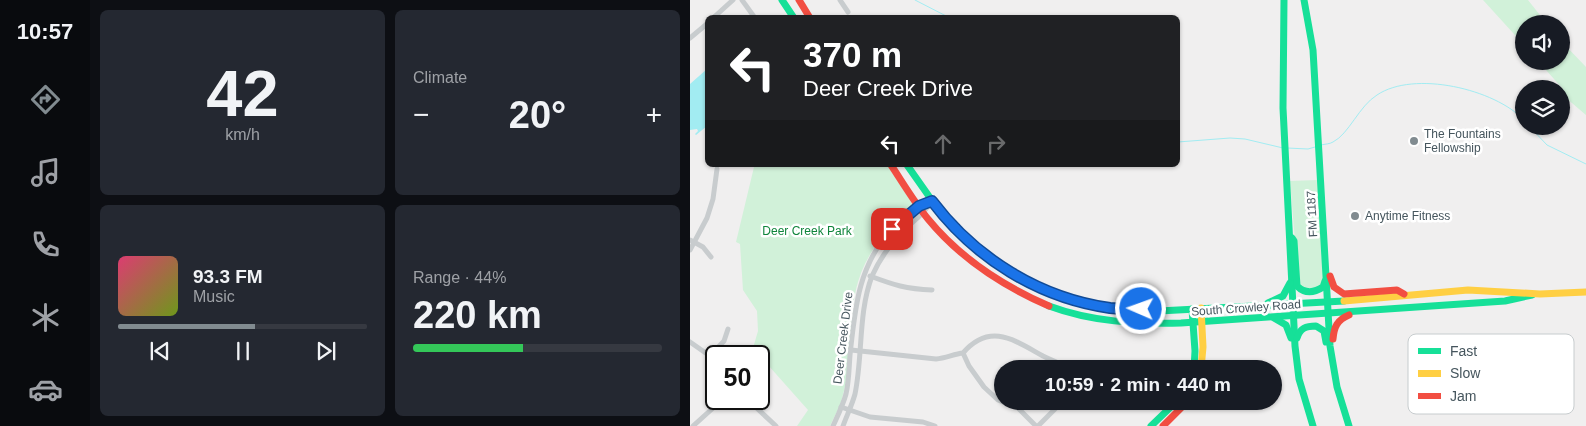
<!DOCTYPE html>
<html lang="en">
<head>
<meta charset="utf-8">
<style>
  :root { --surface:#171b24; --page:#242831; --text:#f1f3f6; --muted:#9ea1a6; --line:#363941; --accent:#818b90 }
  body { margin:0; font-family:Arial,sans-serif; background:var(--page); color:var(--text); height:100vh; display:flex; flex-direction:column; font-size:19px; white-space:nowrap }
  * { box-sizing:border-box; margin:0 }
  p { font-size:16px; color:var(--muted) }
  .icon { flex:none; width:28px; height:28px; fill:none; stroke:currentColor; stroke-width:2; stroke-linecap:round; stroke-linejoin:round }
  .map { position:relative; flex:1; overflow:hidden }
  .drawer { display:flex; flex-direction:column; gap:10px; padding:10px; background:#0d0f14; width:600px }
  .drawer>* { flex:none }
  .top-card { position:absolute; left:15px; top:15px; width:475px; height:152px; border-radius:8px; box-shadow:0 1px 4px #0004; background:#202124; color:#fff; overflow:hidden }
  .tools { position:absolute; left:825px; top:15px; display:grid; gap:10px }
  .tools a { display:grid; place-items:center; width:55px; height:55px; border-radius:50%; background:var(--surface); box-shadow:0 1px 4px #0004; font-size:25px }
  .speed { position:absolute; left:15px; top:345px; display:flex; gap:10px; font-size:25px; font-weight:700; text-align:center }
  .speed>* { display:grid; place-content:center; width:65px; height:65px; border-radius:50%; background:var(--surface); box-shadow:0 1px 4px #0004; line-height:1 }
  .speed .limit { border:2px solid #111; border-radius:8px; background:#fff; color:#111 }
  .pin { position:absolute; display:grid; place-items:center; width:42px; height:42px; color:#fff; margin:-21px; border-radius:10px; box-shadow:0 2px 8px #0006 }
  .me { position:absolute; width:55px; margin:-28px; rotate:272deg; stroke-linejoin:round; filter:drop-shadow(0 0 4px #0008) }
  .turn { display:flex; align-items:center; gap:18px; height:105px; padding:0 15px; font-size:22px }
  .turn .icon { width:65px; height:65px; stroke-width:2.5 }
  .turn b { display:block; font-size:35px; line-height:42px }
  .lanes { display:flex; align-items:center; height:48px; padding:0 15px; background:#0003; justify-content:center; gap:25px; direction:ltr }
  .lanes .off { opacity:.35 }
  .big { font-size:38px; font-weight:700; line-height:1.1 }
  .drawer .card { flex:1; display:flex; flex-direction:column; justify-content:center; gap:8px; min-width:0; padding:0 18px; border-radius:8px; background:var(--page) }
  .drawer .dial { align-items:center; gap:0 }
  .dial b { font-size:65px; line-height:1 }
  .song { display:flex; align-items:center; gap:15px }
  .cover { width:60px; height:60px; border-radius:8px; background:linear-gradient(135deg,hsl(340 70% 55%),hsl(80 70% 35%)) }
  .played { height:5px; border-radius:2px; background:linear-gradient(90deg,var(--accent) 55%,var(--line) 55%) }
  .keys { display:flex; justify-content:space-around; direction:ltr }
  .heat { display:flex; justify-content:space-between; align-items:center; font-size:28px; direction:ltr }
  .charge { height:8px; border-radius:4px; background:linear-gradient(90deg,#34c759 44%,var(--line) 0) }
  .drawer .tiles { flex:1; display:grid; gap:10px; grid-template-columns:repeat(2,1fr) }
  .trip { position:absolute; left:304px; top:360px; width:288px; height:50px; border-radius:25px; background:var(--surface); box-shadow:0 1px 4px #0004; font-weight:700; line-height:50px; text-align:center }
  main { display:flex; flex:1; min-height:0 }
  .dock { display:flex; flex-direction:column; width:90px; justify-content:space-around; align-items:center; background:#090b0e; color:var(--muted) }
  .dock .icon { width:35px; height:35px }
  .dock .active { color:var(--accent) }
  .dock b { font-size:22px; color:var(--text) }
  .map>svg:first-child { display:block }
</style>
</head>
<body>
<main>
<nav class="dock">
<b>10:57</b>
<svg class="icon active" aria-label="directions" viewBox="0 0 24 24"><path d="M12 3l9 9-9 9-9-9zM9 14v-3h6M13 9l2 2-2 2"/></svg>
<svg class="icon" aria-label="music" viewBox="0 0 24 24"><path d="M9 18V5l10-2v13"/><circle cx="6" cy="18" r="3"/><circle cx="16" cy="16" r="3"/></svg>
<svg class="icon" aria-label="phone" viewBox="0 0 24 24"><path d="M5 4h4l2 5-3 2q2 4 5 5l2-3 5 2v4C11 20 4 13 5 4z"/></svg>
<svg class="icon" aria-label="climate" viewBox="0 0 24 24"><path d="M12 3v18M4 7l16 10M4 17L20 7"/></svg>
<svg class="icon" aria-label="car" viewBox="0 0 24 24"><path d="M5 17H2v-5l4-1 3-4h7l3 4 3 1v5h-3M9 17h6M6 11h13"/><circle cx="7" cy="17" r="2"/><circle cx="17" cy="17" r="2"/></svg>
</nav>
<section class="drawer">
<div class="tiles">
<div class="card dial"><b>42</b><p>km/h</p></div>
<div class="card"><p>Climate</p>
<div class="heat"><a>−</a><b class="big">20°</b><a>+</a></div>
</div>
<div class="card">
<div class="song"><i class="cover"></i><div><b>93.3 FM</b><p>Music</p></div></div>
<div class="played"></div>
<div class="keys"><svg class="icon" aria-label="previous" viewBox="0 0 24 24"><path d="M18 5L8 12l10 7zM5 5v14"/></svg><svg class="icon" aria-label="pause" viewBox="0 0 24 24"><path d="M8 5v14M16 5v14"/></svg><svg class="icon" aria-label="next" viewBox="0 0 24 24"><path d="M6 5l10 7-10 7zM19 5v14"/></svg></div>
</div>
<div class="card"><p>Range · 44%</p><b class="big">220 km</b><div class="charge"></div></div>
</div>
</section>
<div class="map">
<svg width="896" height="426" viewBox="0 0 896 426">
  <rect width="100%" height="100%" fill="#f0efef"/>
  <g fill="#d1f1d9">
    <path d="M 793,0 L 838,0 L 857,24 L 834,24 L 834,45 Z"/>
    <path d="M 871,41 L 896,67 L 896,115 L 875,97 L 872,88 L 848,61 L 871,61 Z"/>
    <path d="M 63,165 L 197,165 L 222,203 C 221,211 213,215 208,220 C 192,234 179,253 171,273 C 155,315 165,363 150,405 C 147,412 143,419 140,426 L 107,426 L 118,410 L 63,348 L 68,331 L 67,311 L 53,290 L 50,244 L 46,242 L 64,167 Z"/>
    <path d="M 628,180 L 633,282 L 629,288 L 617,290 L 610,285 L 608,277 L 600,181 Z"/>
  </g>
  <path fill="#a2ecf2" d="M 17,69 L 17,126 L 6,135 L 5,134 L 8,131 L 7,129 L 0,130 L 0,84 Z"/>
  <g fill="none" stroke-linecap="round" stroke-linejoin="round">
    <g stroke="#a2ecf2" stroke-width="1">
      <path d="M 225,0 L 260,18"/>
      <path d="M 839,126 L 857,145 L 896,164"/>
      <path d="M 488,142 L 540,138 L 555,139 L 593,148"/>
      <path d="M 631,145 C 635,144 640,144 643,142 C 659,134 669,106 687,95 C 724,70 805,89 834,120"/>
      <path d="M 597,148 L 618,149 L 625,147"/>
    </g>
    <g stroke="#c8ccce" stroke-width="5">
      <path d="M 52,0 L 65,18"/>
      <path d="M 150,0 L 158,12"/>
      <path d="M 23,18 L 43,0"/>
      <path d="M 0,38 L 18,23"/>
      <path d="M 0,240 L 13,247 L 21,257"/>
      <path d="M 0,250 L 17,218 L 23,199 L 27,169"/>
      <path d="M 180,276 C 204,285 216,289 242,290"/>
      <path d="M 0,342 L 20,356 L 26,364"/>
      <path d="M 161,350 L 246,359 C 256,358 264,354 273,353 C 300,322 324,340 353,356 C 361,360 371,363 378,369"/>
      <path d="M 273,353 L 279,366 L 294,387 L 308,400 L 328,408 L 346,426"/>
      <path d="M 20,356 L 34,341 L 38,329"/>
      <path d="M 57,399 L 86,426"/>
      <path d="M 151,407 L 180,417 L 233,422 L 245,426"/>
      <path d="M 3,426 L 33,399"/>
      <path d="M 143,426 C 148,415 153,405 156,394 C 159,381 159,368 160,355 C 165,309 168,266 201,230 C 213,218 225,207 242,201"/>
      <path d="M 153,426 C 157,415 162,405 165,394 C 173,355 168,313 182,276 C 190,258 201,243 215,229 C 225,220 234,214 241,202"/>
      <path d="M 348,426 L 373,401"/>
    </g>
    <g stroke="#16e098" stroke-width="7">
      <path d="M 92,0 L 104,18"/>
      <path d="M 594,0 L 593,108 L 605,346 L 609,379 L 623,426"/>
      <path d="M 614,0 L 623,50 L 640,346 L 647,387 L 659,426"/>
      <path d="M 217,165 L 255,219 L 275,239 L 293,254 L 332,279 L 366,294 L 420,308 L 469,311 L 654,301"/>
      <path d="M 602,238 L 604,241 L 607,286 C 615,294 624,293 633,287 L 635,281"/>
      <path d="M 578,303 L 593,296 L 600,283"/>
      <path d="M 359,306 C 402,322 446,324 491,323 L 815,301 L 842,295"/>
      <path d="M 502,309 L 505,351 L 504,369"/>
      <path d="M 584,318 L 596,325 L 601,338"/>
      <path d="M 607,338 C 610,328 616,326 626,326 L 634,331 L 636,342"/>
      <path d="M 461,426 L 487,401"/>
    </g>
    <g stroke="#ffcf43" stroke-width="7">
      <path d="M 654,301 L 778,290 L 850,294 L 896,292"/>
      <path d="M 511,308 L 513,347 L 511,369"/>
    </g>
    <g stroke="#f24e42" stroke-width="7">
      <path d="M 109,0 L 120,18"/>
      <path d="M 201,165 C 213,183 224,202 238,219 C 270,258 313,286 359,306"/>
      <path d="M 640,276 L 644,287 L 654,294 L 707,290 L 714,294"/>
      <path d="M 643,339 C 644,327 647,320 659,315"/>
      <path d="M 473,426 L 498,401"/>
    </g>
  </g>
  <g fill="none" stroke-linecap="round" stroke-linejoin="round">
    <defs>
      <path id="route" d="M 202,229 L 229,206 L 242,201 C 285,258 349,298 420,308 C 430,309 441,308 451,309"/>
    </defs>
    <use href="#route" stroke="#114b97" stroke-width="12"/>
    <use href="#route" stroke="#1a73e8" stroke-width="9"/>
  </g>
  <g fill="#818b90" stroke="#fff" stroke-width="2">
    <circle cx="724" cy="141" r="5"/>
    <circle cx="665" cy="216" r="5"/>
  </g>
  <g text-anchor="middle" stroke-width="5" stroke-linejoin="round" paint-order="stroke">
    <g font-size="12" fill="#45555d" stroke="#fff" text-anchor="start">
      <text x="734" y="138">The Fountains<tspan x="734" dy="14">Fellowship</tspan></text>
      <text x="675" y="220">Anytime Fitness</text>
    </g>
    <g font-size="12" fill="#45555d" stroke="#fff">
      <text transform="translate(622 214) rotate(-93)" y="4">FM 1187</text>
      <text transform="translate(556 308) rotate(-4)" y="4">South Crowley Road</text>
      <text transform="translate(153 338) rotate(-83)" y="4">Deer Creek Drive</text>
    </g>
    <g font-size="12" fill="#0f853b" stroke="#fff">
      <text x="117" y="235">Deer Creek Park</text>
    </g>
  </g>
  <rect x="718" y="334" width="166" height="80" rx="8" fill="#fff" stroke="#c7ccce" stroke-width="1"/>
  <rect x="728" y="348" width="23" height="6" fill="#16e098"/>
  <rect x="728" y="370" width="23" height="7" fill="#ffcf43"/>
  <rect x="728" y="393" width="23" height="6" fill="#f24e42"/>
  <g font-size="14" fill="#45555d">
    <text x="760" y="356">Fast</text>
    <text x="760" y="378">Slow</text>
    <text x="760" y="401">Jam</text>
  </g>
</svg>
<div class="tools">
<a><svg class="icon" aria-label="sound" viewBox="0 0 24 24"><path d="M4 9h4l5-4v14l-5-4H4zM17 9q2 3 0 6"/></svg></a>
<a><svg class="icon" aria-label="layers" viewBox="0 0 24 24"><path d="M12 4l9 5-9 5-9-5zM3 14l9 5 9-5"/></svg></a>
</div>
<div class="speed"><div class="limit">50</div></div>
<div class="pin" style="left:202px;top:229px;background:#d93025"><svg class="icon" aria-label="arrive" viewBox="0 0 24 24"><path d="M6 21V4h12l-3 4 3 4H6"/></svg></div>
<svg class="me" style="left:451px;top:309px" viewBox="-20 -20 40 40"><circle r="17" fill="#1a73e8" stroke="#fff" stroke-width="3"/><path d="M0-11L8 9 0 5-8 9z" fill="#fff"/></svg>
<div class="trip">10:59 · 2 min · 440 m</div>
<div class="top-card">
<div class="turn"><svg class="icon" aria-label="left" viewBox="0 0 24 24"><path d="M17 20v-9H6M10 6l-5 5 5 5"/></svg><div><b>370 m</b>Deer Creek Drive</div></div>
<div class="lanes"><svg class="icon" aria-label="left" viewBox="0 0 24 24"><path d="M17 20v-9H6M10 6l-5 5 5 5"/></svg><svg class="icon off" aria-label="ahead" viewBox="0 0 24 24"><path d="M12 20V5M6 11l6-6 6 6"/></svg><svg class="icon off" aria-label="right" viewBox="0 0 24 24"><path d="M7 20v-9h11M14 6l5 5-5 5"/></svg></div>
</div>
</div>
</main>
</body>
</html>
